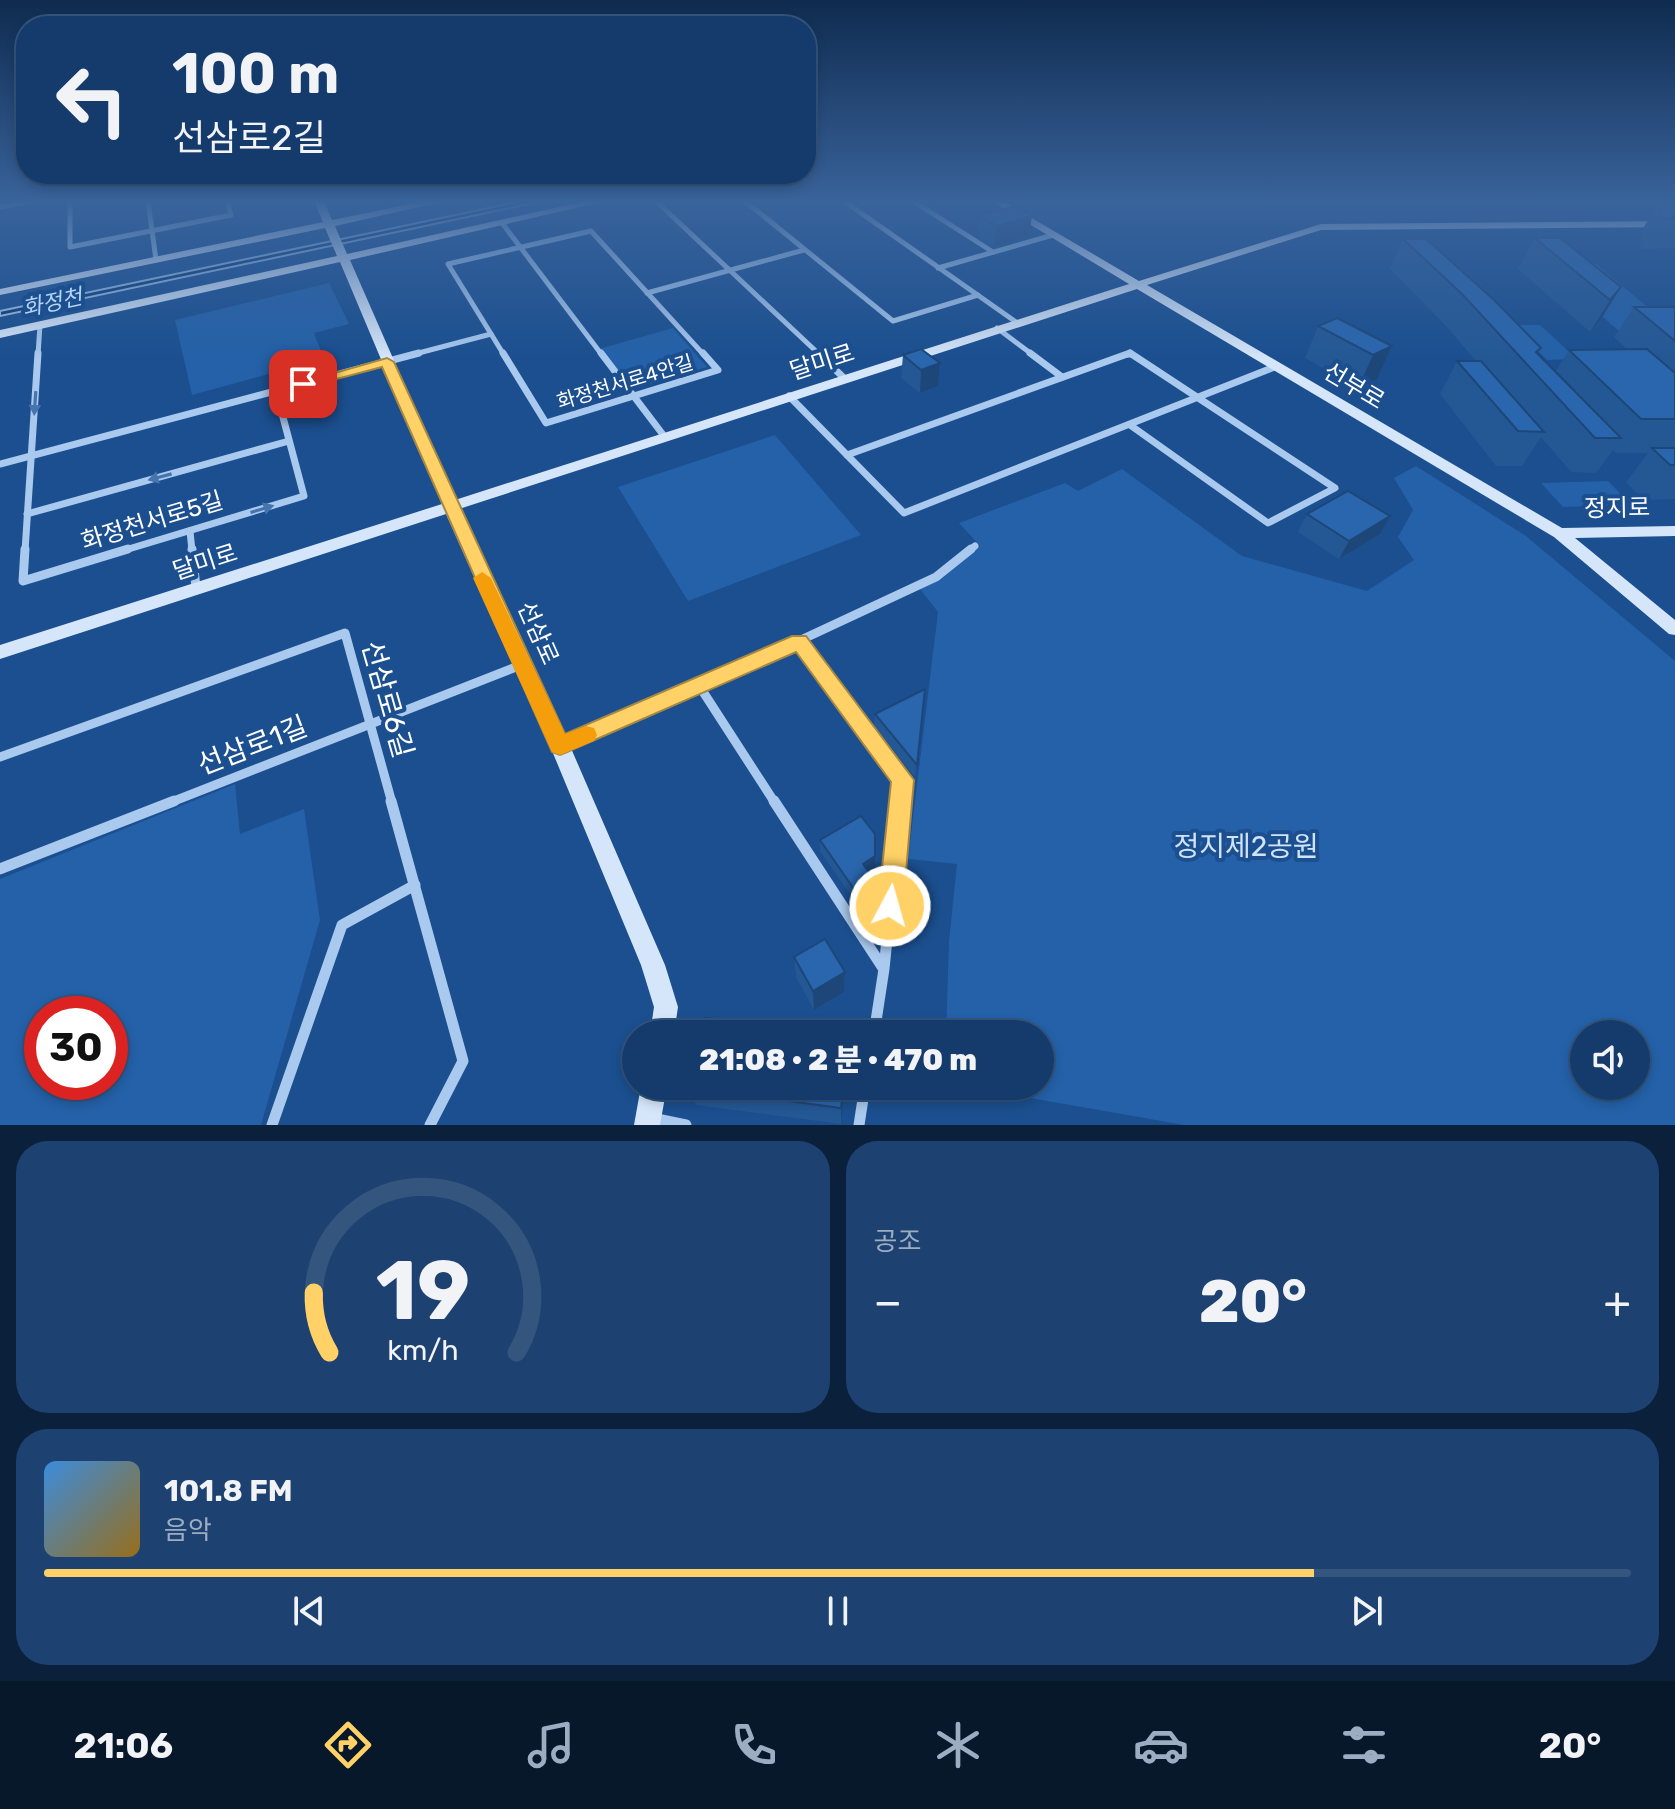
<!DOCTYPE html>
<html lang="ko">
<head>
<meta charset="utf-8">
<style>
  :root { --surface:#143b6b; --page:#1d4271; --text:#f1f3f6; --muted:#9dadc1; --line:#33557e; --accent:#ffd166 }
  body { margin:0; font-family:Rubik,"Noto Sans KR",sans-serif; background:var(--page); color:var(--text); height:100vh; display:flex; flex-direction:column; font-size:30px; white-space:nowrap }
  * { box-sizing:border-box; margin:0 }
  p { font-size:26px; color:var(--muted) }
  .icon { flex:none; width:44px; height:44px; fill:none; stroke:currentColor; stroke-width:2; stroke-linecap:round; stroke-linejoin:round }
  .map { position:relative; height:1125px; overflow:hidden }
  .side { display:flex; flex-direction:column; gap:16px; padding:16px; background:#0b203b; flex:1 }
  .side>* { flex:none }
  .guide { position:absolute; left:16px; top:16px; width:800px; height:168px; border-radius:32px; box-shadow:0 4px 12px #0003,0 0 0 2px var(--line); background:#143b6b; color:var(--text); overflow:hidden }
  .fabs { position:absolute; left:1570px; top:1020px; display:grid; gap:16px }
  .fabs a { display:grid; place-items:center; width:80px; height:80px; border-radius:50%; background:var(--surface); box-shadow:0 4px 12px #0003,0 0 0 2px var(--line); font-size:40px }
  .speed { position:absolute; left:24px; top:996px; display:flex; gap:16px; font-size:40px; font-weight:700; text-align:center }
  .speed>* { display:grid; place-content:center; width:104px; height:104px; border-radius:50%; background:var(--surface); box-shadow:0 4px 12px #0003,0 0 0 2px var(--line); line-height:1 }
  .speed .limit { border:12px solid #d22; background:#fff; color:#111 }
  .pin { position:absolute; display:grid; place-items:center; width:68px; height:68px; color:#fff; margin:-34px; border-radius:16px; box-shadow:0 4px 12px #0006 }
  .me { position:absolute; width:88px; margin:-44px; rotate:6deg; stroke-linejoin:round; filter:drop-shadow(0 0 6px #0008) }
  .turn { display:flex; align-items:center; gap:28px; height:168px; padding:0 24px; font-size:36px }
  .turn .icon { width:104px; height:104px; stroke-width:2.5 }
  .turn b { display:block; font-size:56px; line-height:68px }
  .big { font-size:60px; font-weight:800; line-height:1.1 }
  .side .card { flex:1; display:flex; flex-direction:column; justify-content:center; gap:12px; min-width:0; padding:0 28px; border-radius:32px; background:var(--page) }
  .side .dial { align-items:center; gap:0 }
  .dial svg { height:208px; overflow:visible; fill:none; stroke:var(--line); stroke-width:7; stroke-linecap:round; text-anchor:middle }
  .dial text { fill:var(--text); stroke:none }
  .song { display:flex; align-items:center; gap:24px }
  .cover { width:96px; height:96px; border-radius:12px; background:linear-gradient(135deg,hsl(210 70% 55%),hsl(40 70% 35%)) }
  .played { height:8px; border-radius:4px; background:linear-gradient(90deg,var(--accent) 80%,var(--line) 80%) }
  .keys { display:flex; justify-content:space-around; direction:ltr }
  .heat { display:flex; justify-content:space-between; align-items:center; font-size:44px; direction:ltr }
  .side .tiles { flex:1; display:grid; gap:16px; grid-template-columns:1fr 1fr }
  .card:last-child { grid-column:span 2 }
  .trip { position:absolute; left:622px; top:1020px; width:432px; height:80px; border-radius:40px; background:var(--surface); box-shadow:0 4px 12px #0003,0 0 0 2px var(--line); font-weight:800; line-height:80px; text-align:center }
  .dock { display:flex; height:128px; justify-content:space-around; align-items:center; background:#08182b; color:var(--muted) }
  .dock .icon { width:56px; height:56px }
  .dock .selected { color:var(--accent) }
  .dock b { font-size:36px; color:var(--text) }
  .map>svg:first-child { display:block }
</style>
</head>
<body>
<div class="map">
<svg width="1675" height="1125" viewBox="0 0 1675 1125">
  <rect width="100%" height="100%" fill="#1b4f8f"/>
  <g fill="#2461a8" fill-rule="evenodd">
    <path d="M 1541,264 L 1596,264 L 1675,330 L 1618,330 Z"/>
    <path d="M 329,283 L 349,324 L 314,333 L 324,359 L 192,395 L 175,320 Z"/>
    <path d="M 1512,325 L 1540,325 L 1577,359 L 1547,360 Z"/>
    <path d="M 673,328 L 707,367 L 630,390 L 599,349 Z"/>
    <path d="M 775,435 L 861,535 L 688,601 L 618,487 Z"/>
    <path d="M 1416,466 L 1526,536 L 1675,661 L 1675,1125 L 1184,1125 L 961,1086 L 1040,1086 L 1040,1034 L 946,1034 L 949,941 L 957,864 L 908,859 L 938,612 L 920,589 L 942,578 L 980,546 L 959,523 L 1065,483 L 1078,491 L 1122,469 L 1242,556 L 1367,591 L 1414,560 L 1398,537 L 1413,510 L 1394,478 ZM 1584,1034 L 1636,1034 L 1636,1086 L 1584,1086 Z"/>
    <path d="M 1608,481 L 1632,505 L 1563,507 L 1541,483 Z"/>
    <path d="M 235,784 L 240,834 L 304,809 L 320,920 L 261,1125 L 0,1125 L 0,879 ZM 42,1014 L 110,1014 L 110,1082 L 42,1082 Z"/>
  </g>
  <path fill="#123a6d" stroke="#9cc4f0" stroke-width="2" d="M 522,201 L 543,201 L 0,316 L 0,311 Z"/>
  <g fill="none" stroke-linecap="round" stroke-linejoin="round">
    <g stroke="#a9c9ee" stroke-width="5">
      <path d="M 70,201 L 70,247 L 231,215 L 227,201"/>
      <path d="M 148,201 L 156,260"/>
      <path d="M 656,201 L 820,355"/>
      <path d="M 745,201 L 893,321 L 978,295"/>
      <path d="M 844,201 L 1016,322"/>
      <path d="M 913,201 L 993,252"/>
      <path d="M 0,207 L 32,201"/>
      <path d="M 502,223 L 602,355"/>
      <path d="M 938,268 L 1053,235"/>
      <path d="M 647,293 L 804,250"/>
      <path d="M 997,328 L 1033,355"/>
      <path d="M 38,355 L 40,325"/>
      <path d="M 411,355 L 491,334"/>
      <path d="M 504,355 L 448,264 L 591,231 L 704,355"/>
      <path d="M 1124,355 L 1133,355"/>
    </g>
    <g stroke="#a9c9ee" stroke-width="7">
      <path d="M 503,353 L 546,423 L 718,370 L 703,353"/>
      <path d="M 601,353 L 664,436"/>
      <path d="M 818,353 L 844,378"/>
      <path d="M 1030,353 L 1062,377"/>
      <path d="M 789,396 L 904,513 L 1277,366"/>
      <path d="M 1130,425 L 1268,523 L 1335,488 L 1130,353"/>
      <path d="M 847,455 L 1130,353"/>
      <path d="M 0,464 L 419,353"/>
      <path d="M 27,514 L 289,441"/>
      <path d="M 190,531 L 192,551"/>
      <path d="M 25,551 L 38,353"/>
      <path d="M 122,551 L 304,496 L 276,391"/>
      <path d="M 969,551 L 975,546"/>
    </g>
    <g stroke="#a9c9ee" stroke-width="9">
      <path d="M 25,549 L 23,581 L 128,549"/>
      <path d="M 192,549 L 196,588"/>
      <path d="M 799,642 L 903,780 L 901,803"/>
      <path d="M 700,687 L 775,803"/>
      <path d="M 560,746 L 700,687 L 936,577 L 971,549"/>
      <path d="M 0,757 L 345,633 L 392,803"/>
      <path d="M 169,803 L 521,665"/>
    </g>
    <g stroke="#a9c9ee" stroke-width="11">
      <path d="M 391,801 L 463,1061 L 430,1125"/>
      <path d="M 774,801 L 883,968"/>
      <path d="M 0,869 L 174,801"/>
      <path d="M 874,1034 L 884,969 L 901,801"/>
      <path d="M 652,1118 L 686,1125"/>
      <path d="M 272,1125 L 342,925 L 415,885"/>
      <path d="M 859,1125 L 865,1086"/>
    </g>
    <g fill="#d6e6fa" fill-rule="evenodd">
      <path d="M 314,201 L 324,201 L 332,220 L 424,201 L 445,201 L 335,226 L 347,254 L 586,201 L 606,201 L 350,260 L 455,500 L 1129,284 L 991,201 L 1003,201 L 1139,281 L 1321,224 L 1675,221 L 1675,227 L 1321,230 L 1147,285 L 1562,528 L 1675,526 L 1675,536 L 1575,538 L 1675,620 L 1675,635 L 1669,634 L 1554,537 L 1137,289 L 459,509 L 570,746 L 665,965 L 678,1007 L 674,1034 L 650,1034 L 654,1007 L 641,965 L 550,746 L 446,514 L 0,659 L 0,645 L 442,504 L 340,262 L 0,338 L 0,330 L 337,256 L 325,228 L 0,295 L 0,289 L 323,222 Z"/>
      <path d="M 641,1086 L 667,1086 L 660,1125 L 634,1125 Z"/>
    </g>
  </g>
  <g fill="#245895">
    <path d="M 1660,201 L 1675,203 L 1675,248 L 1642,249 L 1642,230 Z"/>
    <path d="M 980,216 L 1029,236 L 994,246 L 978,236 Z"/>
    <path d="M 1535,238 L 1621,287 L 1601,319 L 1590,332 L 1518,269 Z"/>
    <path d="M 1403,239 L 1541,348 L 1538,353 L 1556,371 L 1569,350 L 1627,349 L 1614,337 L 1634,307 L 1675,307 L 1675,499 L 1643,500 L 1626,482 L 1648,453 L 1616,453 L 1613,450 L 1596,473 L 1571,472 L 1541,437 L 1522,466 L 1496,466 L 1440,394 L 1457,361 L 1476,361 L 1446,326 L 1390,269 Z"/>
    <path d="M 1318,326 L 1392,346 L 1377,379 L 1358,388 L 1305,358 Z"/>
    <path d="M 903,355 L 940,363 L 938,386 L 920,393 L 901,378 Z"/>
    <path d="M 1307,514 L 1380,534 L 1339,559 L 1298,532 Z"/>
    <path d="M 923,701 L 915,777 L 874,726 L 875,714 Z"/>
    <path d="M 820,840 L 875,856 L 875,868 L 868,871 L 875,880 L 874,891 L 856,903 L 820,851 Z"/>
    <path d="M 794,957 L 845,972 L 844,992 L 814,1010 L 796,977 Z"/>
    <path d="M 845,1086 L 841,1124 L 696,1105 L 690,1088 Z"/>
  </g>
  <g fill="#1d4779">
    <path d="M 1032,216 L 1029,236 L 994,246 L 997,226 Z"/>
    <path d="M 1621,287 L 1601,319 L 1590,332 L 1610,300 Z"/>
    <path d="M 1392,346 L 1377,379 L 1358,388 L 1373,355 Z"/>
    <path d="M 940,363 L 938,386 L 920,393 L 921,370 Z"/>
    <path d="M 1390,516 L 1380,534 L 1339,559 L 1349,541 Z"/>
    <path d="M 875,856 L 875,868 L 862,875 L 863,864 Z"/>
    <path d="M 875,880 L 874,891 L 856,903 L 856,892 Z"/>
    <path d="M 845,972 L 844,992 L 814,1010 L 813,991 Z"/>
    <path d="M 843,1086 L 845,1086 L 841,1124 L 841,1108 Z"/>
  </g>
  <g fill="#2a66ad" stroke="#1d4779" stroke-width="2">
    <path d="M 1660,201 L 1672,201 L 1675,203 L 1675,219 L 1661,219 Z"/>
    <path d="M 1015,206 L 1032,216 L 997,226 L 980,216 Z"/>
    <path d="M 1535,238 L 1560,238 L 1621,287 L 1610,300 Z"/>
    <path d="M 1403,239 L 1426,239 L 1493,299 L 1541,348 L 1536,352 L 1621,438 L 1595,438 L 1462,294 Z"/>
    <path d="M 1634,307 L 1675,307 L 1675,341 Z"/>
    <path d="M 1337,318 L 1392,346 L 1373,355 L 1318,326 Z"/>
    <path d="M 921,349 L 940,363 L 921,370 L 903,355 Z"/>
    <path d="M 1647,349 L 1675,373 L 1675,419 L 1641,419 L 1569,350 Z"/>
    <path d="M 1457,361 L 1481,361 L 1544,432 L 1518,431 Z"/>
    <path d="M 1652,448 L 1675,448 L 1675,465 L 1670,465 Z"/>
    <path d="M 1348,491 L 1390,516 L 1349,541 L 1307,514 Z"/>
    <path d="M 925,689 L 917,765 L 875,714 Z"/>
    <path d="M 861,816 L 875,834 L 875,856 L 863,864 L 875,880 L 856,892 L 820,840 Z"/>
    <path d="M 825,939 L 845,972 L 813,991 L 794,957 Z"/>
    <path d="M 705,1018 L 838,1034 L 702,1034 Z"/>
    <path d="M 691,1086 L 843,1086 L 841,1108 L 690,1088 Z"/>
  </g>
  <defs><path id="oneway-solid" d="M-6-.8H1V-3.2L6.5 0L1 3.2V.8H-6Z" transform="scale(2)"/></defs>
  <g fill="#4674ac">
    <use href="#oneway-solid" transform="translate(35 403) rotate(94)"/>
    <use href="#oneway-solid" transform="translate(160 477) rotate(165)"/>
    <use href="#oneway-solid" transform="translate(262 509) rotate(-17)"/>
  </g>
  <linearGradient id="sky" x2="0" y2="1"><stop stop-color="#0f2b4f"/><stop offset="0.56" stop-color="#39639b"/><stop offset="1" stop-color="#39639b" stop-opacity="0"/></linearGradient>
  <rect width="1675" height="359" fill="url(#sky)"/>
  <path fill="#ffd166" stroke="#a68842" stroke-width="2" d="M 387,358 L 394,362 L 565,734 L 792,636 L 806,636 L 914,780 L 903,906 L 899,914 L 890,918 L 881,914 L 878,906 L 891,782 L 796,652 L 567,752 L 560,755 L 552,752 L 382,367 L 303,388 L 296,384 Z"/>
  <path fill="#f59e0b" d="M 482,572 L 491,578 L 565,734 L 586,726 L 594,728 L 597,735 L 594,741 L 560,755 L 552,752 L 473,578 Z"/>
  <g text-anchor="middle" stroke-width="8" stroke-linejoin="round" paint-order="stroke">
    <g font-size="20" fill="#fff" stroke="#1b4f8f">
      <text transform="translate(625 382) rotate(-17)" y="7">화정천서로4안길</text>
    </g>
    <g font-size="22" font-style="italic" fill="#b5d3f5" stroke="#1b4f8f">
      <text transform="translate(52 302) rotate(-12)" y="8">화정천</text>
    </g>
    <g font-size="24" fill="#fff" stroke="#1b4f8f">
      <text transform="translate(822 362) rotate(-18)" y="8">달미로</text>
      <text transform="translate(1354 386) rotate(31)" y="8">선부로</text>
      <text transform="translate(1617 508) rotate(-1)" y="8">정지로</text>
      <text transform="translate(152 521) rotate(-17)" y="8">화정천서로5길</text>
      <text transform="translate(205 562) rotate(-18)" y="8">달미로</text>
      <text transform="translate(538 633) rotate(66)" y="8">선삼로</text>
    </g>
    <g font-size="28" fill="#fff" stroke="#1b4f8f">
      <text transform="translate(388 699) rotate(74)" y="10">선삼로6길</text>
      <text transform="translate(252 745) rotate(-21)" y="10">선삼로1길</text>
    </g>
    <g font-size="28" fill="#cfe3fa" stroke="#1b4f8f">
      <text x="1246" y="856">정지제2공원</text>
    </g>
  </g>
</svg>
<div class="fabs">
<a><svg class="icon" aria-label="sound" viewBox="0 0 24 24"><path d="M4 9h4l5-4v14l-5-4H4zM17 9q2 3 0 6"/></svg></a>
</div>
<div class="speed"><div class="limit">30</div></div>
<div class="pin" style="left:303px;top:384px;background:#d93025"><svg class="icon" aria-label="arrive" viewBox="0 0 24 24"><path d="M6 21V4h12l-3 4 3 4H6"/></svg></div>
<svg class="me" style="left:890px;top:906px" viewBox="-20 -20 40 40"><circle r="17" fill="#ffd166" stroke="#fff" stroke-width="3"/><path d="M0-11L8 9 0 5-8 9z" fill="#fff"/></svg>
<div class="trip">21:08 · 2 분 · 470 m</div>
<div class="guide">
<div class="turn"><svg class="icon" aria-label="left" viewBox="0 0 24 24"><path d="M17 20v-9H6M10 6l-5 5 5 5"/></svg><div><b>100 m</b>선삼로2길</div></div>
</div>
</div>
<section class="side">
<div class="tiles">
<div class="card dial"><svg viewBox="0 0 100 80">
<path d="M14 69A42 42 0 1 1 86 69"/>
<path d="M14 69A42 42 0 0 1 8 46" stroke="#ffd166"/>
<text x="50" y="56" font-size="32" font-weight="700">19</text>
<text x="50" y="72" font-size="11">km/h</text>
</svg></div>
<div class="card"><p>공조</p>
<div class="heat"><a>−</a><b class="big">20°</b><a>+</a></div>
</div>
<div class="card">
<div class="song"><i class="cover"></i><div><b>101.8 FM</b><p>음악</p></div></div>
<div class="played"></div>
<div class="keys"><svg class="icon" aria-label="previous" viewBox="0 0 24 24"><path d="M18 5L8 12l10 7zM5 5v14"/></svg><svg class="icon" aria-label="pause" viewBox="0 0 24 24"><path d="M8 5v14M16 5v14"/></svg><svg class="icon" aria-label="next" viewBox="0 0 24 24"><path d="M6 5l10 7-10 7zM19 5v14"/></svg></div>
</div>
</div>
</section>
<nav class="dock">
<b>21:06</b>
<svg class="icon selected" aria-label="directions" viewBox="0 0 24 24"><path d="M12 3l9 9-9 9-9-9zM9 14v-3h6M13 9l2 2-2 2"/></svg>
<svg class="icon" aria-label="music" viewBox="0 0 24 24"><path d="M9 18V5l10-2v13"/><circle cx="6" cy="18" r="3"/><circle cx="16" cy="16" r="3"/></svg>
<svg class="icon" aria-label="phone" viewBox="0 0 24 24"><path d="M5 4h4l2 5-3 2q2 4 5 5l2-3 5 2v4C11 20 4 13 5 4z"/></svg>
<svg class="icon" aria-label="climate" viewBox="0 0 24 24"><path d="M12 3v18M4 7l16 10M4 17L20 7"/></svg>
<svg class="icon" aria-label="car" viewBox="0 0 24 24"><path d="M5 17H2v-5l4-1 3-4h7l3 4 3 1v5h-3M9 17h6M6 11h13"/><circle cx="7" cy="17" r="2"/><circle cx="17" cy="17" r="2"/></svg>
<svg class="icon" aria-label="filters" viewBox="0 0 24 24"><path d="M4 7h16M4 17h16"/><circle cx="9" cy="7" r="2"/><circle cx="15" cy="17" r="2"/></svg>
<b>20°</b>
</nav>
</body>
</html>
